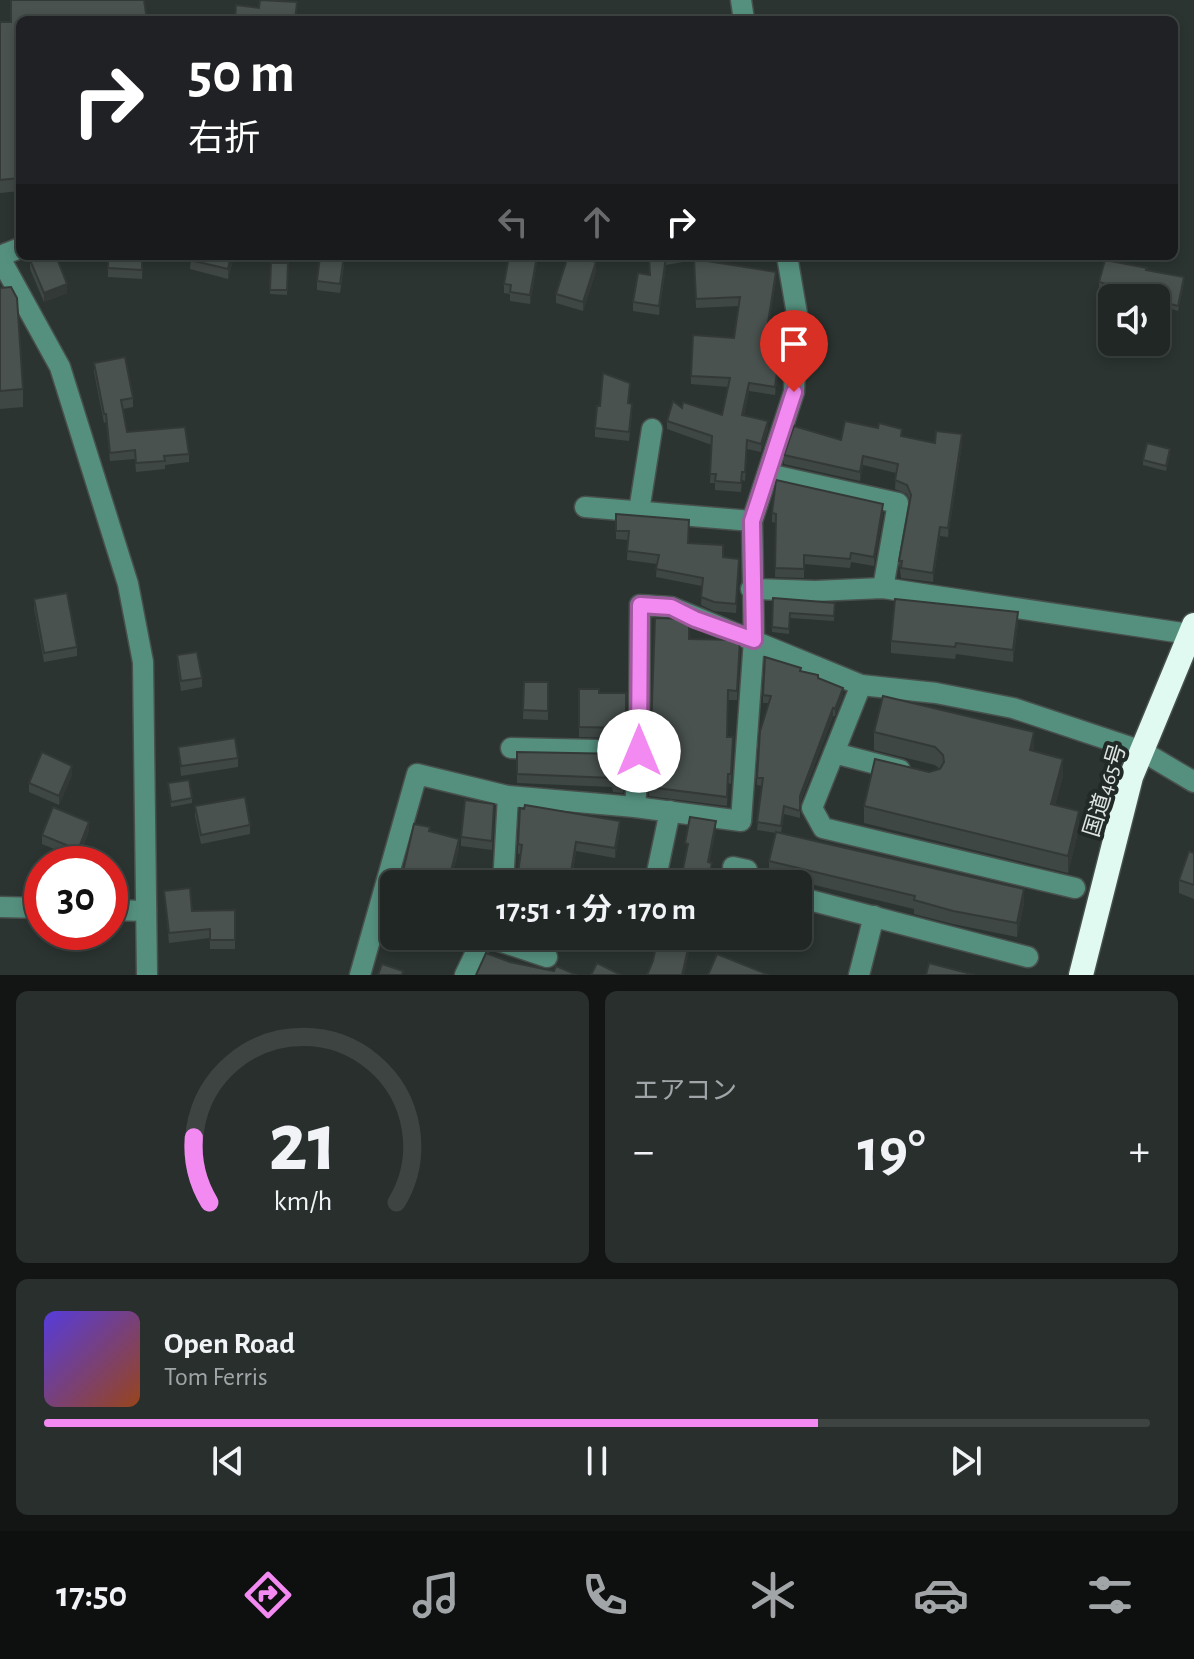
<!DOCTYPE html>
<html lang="ja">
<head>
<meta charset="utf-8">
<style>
  :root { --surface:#202725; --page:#282f2d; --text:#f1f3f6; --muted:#a2a5a7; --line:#3d4442; --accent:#f38af1 }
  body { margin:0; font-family:"Alegreya Sans","Noto Sans JP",sans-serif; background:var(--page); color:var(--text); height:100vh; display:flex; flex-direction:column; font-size:30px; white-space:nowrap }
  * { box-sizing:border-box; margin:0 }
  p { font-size:26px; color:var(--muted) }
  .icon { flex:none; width:44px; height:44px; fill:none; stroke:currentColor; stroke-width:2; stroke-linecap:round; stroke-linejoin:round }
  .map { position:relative; height:975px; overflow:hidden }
  .details { display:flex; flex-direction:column; gap:16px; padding:16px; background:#121514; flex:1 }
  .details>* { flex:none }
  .top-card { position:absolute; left:16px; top:16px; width:1162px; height:244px; border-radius:12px; box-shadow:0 4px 12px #0003,0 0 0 2px var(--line); background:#202124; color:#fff; overflow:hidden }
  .controls { position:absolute; left:1098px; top:284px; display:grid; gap:16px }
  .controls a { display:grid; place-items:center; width:72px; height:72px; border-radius:12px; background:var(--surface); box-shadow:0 4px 12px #0003,0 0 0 2px var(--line); font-size:40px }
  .speed { position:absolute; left:24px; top:846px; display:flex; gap:16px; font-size:40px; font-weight:700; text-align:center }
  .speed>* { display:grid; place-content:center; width:104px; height:104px; border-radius:50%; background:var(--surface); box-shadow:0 4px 12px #0003,0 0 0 2px var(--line); line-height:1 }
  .speed .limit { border:12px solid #d22; background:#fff; color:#111 }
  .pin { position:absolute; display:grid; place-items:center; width:68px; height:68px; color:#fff; margin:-82px -34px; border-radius:50% 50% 50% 0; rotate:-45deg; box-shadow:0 0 8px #0007 }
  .pin .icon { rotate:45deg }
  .me { position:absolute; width:88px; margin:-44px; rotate:0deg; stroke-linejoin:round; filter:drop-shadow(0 0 6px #0008) }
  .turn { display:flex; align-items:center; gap:28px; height:168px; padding:0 40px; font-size:36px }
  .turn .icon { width:104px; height:104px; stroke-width:2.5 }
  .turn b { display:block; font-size:56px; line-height:68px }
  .lanes { display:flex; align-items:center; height:76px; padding:0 40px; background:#0003; justify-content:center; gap:40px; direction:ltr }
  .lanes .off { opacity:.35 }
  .big { font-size:60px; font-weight:700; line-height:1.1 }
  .details .card { flex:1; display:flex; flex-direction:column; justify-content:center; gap:12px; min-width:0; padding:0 28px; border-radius:12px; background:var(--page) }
  .details .dial { align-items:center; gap:0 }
  .dial svg { height:208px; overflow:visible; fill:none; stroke:var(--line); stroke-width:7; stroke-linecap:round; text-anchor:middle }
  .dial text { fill:var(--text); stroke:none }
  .song { display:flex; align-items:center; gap:24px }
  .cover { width:96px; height:96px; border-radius:12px; background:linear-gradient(135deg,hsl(250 70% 55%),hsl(20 70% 35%)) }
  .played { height:8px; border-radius:4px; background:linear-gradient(90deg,var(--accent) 70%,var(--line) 70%) }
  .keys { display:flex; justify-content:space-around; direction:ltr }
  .heat { display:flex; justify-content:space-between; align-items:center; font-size:44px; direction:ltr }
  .details .tiles { flex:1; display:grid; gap:16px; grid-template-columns:1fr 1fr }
  .card:last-child { grid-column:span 2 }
  .trip { position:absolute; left:380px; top:870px; width:432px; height:80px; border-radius:12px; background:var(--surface); box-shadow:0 4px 12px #0003,0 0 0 2px var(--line); font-weight:700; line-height:80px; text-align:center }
  .tabs { display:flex; height:128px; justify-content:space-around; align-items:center; background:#0d100f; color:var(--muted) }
  .tabs .icon { width:56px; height:56px }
  .tabs .active { color:var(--accent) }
  .tabs b { font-size:36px; color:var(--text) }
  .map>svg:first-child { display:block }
</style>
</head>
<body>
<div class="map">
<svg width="1194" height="975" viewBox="0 0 1194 975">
  <rect width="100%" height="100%" fill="#2b3431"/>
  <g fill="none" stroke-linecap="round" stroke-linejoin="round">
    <defs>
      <g id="minor">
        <path d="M 741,0 L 744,20"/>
        <path d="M 0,256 L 20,248"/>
        <path d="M 0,258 L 60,367 L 128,584 L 143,662 L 147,975"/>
        <path d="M 768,474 L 898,503 L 883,588"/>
        <path d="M 585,507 L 752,521"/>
        <path d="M 639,511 L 652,429"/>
        <path d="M 751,589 L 815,591 L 883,588 L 1189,634"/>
        <path d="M 861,685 L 812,808 L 823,828 L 1075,888"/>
        <path d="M 511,748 L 639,751"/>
        <path d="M 834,753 L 900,770"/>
        <path d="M 635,807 L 639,751 L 640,605 L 671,607 L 861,685 L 936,693 L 1013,708 L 1142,751 L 1194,782"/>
        <path d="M 733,867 L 747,870 L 744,884"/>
        <path d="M 655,882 L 670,811"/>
        <path d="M 503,884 L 508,796"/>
        <path d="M 798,897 L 1028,957"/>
        <path d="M 0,907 L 42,908"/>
        <path d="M 110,910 L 146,911"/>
        <path d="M 484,936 L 547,957"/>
        <path d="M 360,975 L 417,774 L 508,796 L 635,807 L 741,821 L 754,640 L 752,521 L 794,392 L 797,314 L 787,256"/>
        <path d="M 465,975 L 484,936"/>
        <path d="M 859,975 L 874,916"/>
      </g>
      <path id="highway" d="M 1081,975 L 1131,777 L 1194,625"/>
    </defs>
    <use href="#minor" stroke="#48504d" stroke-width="23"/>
    <use href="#highway" stroke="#48504d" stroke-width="27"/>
    <use href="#minor" stroke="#55907e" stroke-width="20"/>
    <use href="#highway" stroke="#e0faf1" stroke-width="24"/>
  </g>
  <g fill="#3f4744">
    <path d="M 20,20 L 20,191 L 0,193 L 0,22 L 11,22 Z"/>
    <path d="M 108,256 L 143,256 L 142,279 L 108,277 Z"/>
    <path d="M 191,256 L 234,256 L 228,279 L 190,269 Z"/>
    <path d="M 538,256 L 530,304 L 510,301 L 510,294 L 504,293 L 504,284 Z"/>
    <path d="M 649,256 L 713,256 L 697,259 L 776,280 L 765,348 L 780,359 L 775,395 L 749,391 L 744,415 L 768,430 L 761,452 L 747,449 L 745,481 L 742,480 L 741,492 L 715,490 L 715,483 L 710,483 L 712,445 L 667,429 L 667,421 L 682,408 L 722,415 L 728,387 L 691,384 L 691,376 L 734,338 L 739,306 L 696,308 L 694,260 L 666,265 L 659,315 L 633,311 L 633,302 L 650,275 Z"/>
    <path d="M 30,260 L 67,293 L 44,302 L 30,269 Z"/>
    <path d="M 271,263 L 288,263 L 287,295 L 270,294 Z"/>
    <path d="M 344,264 L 340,293 L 317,290 L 317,281 Z"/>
    <path d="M 1146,270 L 1184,282 L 1178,311 L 1156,304 L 1156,298 L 1142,298 L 1099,287 L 1099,282 Z"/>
    <path d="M 596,271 L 583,311 L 556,303 L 556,294 Z"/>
    <path d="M 0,288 L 23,389 L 23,407 L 0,409 Z"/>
    <path d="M 94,363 L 133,398 L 133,407 L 123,409 L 127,432 L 189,454 L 189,462 L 165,465 L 165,469 L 136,472 L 135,459 L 110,461 L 106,422 L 104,423 L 94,372 Z"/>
    <path d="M 629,403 L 632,413 L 629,441 L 595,437 L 595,428 Z"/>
    <path d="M 878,428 L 902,436 L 935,443 L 962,444 L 948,537 L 940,536 L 933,582 L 901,578 L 899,561 L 910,501 L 907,494 L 895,489 L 896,473 L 863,465 L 860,481 L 784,464 L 784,455 L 841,440 Z"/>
    <path d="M 1170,453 L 1166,471 L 1143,465 L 1143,460 Z"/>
    <path d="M 772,513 L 883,513 L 874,566 L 851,562 L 850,568 L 804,564 L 804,578 L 775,577 L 776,523 L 772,522 Z"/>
    <path d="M 616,514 L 723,557 L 739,567 L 736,613 L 714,611 L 701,605 L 702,586 L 656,577 L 657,564 L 627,560 L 628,540 L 616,539 Z"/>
    <path d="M 773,598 L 835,603 L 834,621 L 790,618 L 789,634 L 772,632 Z"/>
    <path d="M 34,599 L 77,647 L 77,656 L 44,662 L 34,608 Z"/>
    <path d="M 655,618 L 689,639 L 740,650 L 737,700 L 728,700 L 727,737 L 733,746 L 731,784 L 728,783 L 727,806 L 649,796 Z"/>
    <path d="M 1018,623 L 1013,662 L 956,654 L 955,659 L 891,653 L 891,641 Z"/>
    <path d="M 177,655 L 202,678 L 202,687 L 181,691 L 177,664 Z"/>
    <path d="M 801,671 L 818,678 L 843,695 L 835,716 L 833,716 L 800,803 L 800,818 L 784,814 L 781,833 L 1024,903 L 1017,937 L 953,924 L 914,914 L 914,909 L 769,874 L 769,861 L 776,833 L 757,830 L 762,786 L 757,785 L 757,778 L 769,703 L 763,703 L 763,695 Z"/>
    <path d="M 524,682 L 548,682 L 548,720 L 523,719 Z"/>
    <path d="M 579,689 L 599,693 L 626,693 L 626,738 L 579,737 Z"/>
    <path d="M 874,732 L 1034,751 L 1063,776 L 1055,805 L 1079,828 L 1068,873 L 864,823 L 864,806 L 929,772 L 940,769 L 935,765 L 874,750 Z"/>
    <path d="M 178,747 L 238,758 L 238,767 L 181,776 Z"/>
    <path d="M 517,752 L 625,764 L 623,793 L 613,792 L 612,787 L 517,783 Z"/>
    <path d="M 72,775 L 59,805 L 29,792 L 29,783 Z"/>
    <path d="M 168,783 L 192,798 L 192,803 L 171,807 Z"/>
    <path d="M 494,804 L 492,850 L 461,846 L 461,837 Z"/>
    <path d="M 195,806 L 250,825 L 250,834 L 201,844 L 195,816 Z"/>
    <path d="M 620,830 L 615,858 L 576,851 L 571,884 L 513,884 L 517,880 L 521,854 L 518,854 L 518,844 Z"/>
    <path d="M 89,831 L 78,859 L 42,844 L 42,835 Z"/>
    <path d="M 459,848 L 450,884 L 436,881 L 436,884 L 400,884 Z"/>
    <path d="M 1194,853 L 1194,899 L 1179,893 L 1179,880 Z"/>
    <path d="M 164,891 L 192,911 L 235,910 L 235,949 L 210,949 L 210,938 L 169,943 Z"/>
    <path d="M 563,936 L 597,936 L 594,949 L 581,946 Z"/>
  </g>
  <g fill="#333937">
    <path d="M 231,256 L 234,256 L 228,279 L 228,269 Z"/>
    <path d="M 537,256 L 538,256 L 530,304 L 530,295 Z"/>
    <path d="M 666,257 L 666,265 L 659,315 L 659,306 Z"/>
    <path d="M 596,262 L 596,271 L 583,311 L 583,302 Z"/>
    <path d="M 776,272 L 776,280 L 764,356 L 764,348 Z"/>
    <path d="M 67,284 L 67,293 L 44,302 L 44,293 Z"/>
    <path d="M 780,350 L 780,359 L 775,395 L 775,387 Z"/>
    <path d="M 749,383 L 749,391 L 742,423 L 742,415 Z"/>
    <path d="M 768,421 L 768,430 L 761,452 L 761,444 Z"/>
    <path d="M 962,434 L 962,444 L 948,537 L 948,528 Z"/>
    <path d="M 863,456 L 863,465 L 860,481 L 860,472 Z"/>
    <path d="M 883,504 L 883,513 L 874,566 L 874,557 Z"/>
    <path d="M 940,527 L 940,536 L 933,582 L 933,573 Z"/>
    <path d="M 1018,612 L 1018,623 L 1013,662 L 1013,650 Z"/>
    <path d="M 843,688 L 843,695 L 835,716 L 835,709 Z"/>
    <path d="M 833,708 L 833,716 L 800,803 L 800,796 Z"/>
    <path d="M 1034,732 L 1034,750 L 1030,767 L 1030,750 Z"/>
    <path d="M 1063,759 L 1063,776 L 1051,821 L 1051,804 Z"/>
    <path d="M 72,766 L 72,775 L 59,805 L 59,796 Z"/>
    <path d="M 1079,811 L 1079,828 L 1068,873 L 1068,856 Z"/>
    <path d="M 620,821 L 620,830 L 615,858 L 615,848 Z"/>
    <path d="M 716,821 L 716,831 L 708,872 L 708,862 Z"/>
    <path d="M 89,822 L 89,831 L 78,859 L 78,850 Z"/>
    <path d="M 459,839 L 459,848 L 450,884 L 450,875 Z"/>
    <path d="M 576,842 L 576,851 L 571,884 L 569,884 Z"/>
    <path d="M 1024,889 L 1024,903 L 1017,937 L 1017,923 Z"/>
    <path d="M 691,936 L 693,936 L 684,975 L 682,975 Z"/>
  </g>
  <g fill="#49524f" stroke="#333937" stroke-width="2">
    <path d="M 11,0 L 144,0 L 147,20 L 20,20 L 20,178 L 0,180 L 0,22 L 11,22 Z"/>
    <path d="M 260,0 L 297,2 L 295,20 L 235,20 L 236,5 L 259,8 Z"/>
    <path d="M 39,256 L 56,256 L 67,284 L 44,293 L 30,260 Z"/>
    <path d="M 108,256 L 142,256 L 142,270 L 108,268 Z"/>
    <path d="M 191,256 L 231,256 L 228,269 L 190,260 Z"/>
    <path d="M 320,256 L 344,256 L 340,284 L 317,281 Z"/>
    <path d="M 509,256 L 537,256 L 530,295 L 510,292 L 511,285 L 504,284 Z"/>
    <path d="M 568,256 L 577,256 L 596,262 L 583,302 L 556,294 Z"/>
    <path d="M 649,256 L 670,256 L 666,257 L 659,306 L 633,302 L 638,273 L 650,275 Z"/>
    <path d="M 694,259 L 776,272 L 764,348 L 780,350 L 775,387 L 749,383 L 742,415 L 768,421 L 761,444 L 747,440 L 745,472 L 742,472 L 741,483 L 715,481 L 716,474 L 710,474 L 712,436 L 667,421 L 673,401 L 682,408 L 683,402 L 722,415 L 730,378 L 691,376 L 693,335 L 734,338 L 740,297 L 696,299 Z"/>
    <path d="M 1105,260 L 1147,268 L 1146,270 L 1184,277 L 1178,306 L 1156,300 L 1156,297 L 1099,282 Z"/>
    <path d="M 271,263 L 288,263 L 287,290 L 270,290 Z"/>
    <path d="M 11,287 L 17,298 L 23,389 L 0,391 L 0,288 Z"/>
    <path d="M 125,357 L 133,398 L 121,400 L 127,432 L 185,427 L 189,454 L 164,456 L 165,461 L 136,463 L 135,450 L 110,453 L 106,414 L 104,414 L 94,363 Z"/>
    <path d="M 603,373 L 630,383 L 628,403 L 632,404 L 629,432 L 595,428 L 597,406 L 600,406 Z"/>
    <path d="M 845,421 L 878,428 L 879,423 L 902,429 L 901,436 L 935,443 L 936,431 L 962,434 L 948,528 L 940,527 L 933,573 L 901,568 L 902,561 L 899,561 L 911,495 L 907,485 L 895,480 L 898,464 L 863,456 L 860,472 L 784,455 L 794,426 L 841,440 Z"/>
    <path d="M 1147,443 L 1170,449 L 1166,466 L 1143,460 Z"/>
    <path d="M 776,480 L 883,504 L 874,557 L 851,553 L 850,559 L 804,555 L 804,569 L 775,568 L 776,514 L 772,513 Z"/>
    <path d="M 616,514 L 689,520 L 688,543 L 723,545 L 723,557 L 739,559 L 736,604 L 714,602 L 701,597 L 703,578 L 656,569 L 659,555 L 627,551 L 629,531 L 616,531 Z"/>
    <path d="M 67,593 L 77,647 L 44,653 L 34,599 Z"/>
    <path d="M 773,598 L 835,603 L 834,616 L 790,613 L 789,629 L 772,627 Z"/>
    <path d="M 895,599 L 1018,612 L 1013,650 L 956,643 L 955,647 L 891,641 Z"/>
    <path d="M 655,618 L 689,619 L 689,639 L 740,640 L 737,691 L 728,690 L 727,737 L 733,737 L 731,774 L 728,774 L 727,797 L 649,787 Z"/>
    <path d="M 197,652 L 202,678 L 181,681 L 177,655 Z"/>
    <path d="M 765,657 L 801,668 L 800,671 L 818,675 L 818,678 L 843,688 L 835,709 L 833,708 L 800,796 L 800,811 L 784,806 L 781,826 L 757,822 L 763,778 L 757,778 L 760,731 L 771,696 L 763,695 Z"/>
    <path d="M 524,682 L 548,682 L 548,711 L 523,710 Z"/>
    <path d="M 579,689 L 599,689 L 599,693 L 626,693 L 626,728 L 579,727 Z"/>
    <path d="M 883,696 L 1034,732 L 1030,750 L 1063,759 L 1051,804 L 1079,811 L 1068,856 L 864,806 L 875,759 L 929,772 L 940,769 L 944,762 L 943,755 L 935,747 L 874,732 Z"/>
    <path d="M 235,738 L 238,758 L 181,766 L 178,747 Z"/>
    <path d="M 42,752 L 72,766 L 59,796 L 29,783 Z"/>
    <path d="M 517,752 L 625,754 L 623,784 L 613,783 L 612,778 L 517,774 Z"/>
    <path d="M 189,780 L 192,798 L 171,802 L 168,783 Z"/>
    <path d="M 245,797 L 250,825 L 201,835 L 195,806 Z"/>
    <path d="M 465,800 L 494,804 L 492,841 L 461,837 Z"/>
    <path d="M 525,805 L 620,821 L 615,848 L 576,842 L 569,884 L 513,884 L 514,882 L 517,880 L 522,845 L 518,844 L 520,808 L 524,809 Z"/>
    <path d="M 53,807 L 89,822 L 78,850 L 42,835 Z"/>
    <path d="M 690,817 L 716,821 L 708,862 L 712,863 L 707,884 L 680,884 L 688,844 L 685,843 Z"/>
    <path d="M 414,824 L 430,827 L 429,831 L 459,839 L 450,875 L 436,872 L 434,884 L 400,884 Z"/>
    <path d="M 776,832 L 1024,889 L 1017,923 L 953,911 L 914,900 L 915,896 L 769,861 Z"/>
    <path d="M 1189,851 L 1194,853 L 1194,885 L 1179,880 Z"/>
    <path d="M 190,888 L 192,911 L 235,910 L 235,940 L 210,940 L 210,929 L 169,933 L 164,891 Z"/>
    <path d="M 580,936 L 595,936 L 594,940 Z"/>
    <path d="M 658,936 L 691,936 L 682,975 L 647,975 L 653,961 Z"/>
    <path d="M 486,953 L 510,962 L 554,971 L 556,966 L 577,975 L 476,975 Z"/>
    <path d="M 717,954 L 769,975 L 708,975 Z"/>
    <path d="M 597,963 L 621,975 L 591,975 Z"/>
    <path d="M 929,963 L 975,975 L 926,975 Z"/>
    <path d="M 382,964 L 403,971 L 402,975 L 378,975 Z"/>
  </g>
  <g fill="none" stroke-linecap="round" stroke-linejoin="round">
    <defs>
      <path id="route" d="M 639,751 L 640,605 L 671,607 L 695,619 L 754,640 L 752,521 L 794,392"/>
    </defs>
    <use href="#route" stroke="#9e5a9d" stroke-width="20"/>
    <use href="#route" stroke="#f38af1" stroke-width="14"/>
  </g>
  <g text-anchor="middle" stroke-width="8" stroke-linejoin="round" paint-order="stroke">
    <g font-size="22" fill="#dee4e2" stroke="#212a27">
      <text transform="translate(1104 790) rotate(-73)" y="8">国道465号</text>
    </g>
  </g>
</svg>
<div class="controls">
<a><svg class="icon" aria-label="sound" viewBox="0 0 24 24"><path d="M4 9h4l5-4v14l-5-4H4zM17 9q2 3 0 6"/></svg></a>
</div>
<div class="speed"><div class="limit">30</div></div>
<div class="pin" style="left:794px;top:392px;background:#d93025"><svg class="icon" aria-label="arrive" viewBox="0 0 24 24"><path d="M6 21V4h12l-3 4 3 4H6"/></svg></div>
<svg class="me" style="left:639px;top:751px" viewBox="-20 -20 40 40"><circle r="19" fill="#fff"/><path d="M0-13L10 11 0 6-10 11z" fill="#f38af1"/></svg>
<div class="trip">17:51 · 1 分 · 170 m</div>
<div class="top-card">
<div class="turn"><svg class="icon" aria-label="right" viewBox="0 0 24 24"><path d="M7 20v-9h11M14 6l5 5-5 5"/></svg><div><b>50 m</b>右折</div></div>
<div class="lanes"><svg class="icon off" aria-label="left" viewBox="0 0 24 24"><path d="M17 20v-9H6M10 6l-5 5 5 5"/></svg><svg class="icon off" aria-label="ahead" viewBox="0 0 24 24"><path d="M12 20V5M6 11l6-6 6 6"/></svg><svg class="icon" aria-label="right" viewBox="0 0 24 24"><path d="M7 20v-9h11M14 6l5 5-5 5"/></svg></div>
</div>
</div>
<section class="details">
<div class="tiles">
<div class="card dial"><svg viewBox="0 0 100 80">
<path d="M14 69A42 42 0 1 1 86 69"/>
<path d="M14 69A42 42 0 0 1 8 44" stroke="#f38af1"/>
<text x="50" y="56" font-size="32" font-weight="700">21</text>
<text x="50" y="72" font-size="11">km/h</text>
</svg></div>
<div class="card"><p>エアコン</p>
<div class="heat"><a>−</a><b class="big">19°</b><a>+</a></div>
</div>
<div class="card">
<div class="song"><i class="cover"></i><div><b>Open Road</b><p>Tom Ferris</p></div></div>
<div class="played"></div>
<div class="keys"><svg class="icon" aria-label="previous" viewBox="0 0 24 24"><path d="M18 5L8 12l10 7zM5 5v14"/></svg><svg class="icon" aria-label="pause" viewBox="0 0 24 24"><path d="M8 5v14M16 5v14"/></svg><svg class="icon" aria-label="next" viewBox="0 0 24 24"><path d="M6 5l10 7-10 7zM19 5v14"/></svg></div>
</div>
</div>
</section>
<nav class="tabs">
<b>17:50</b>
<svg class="icon active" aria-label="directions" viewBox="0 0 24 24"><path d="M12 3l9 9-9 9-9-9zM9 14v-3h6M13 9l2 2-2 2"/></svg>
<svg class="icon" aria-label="music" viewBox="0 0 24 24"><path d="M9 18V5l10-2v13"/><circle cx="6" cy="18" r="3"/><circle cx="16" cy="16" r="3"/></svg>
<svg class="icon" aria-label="phone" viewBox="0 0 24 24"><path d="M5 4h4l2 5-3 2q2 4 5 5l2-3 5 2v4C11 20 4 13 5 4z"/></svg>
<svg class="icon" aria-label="climate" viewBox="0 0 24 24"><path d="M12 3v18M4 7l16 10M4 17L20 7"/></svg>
<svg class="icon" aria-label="car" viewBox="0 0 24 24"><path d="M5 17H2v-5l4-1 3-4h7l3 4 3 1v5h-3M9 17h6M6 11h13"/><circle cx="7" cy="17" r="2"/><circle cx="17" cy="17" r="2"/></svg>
<svg class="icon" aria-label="filters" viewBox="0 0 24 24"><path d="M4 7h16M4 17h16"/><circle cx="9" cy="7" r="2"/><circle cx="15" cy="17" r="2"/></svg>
</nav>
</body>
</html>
